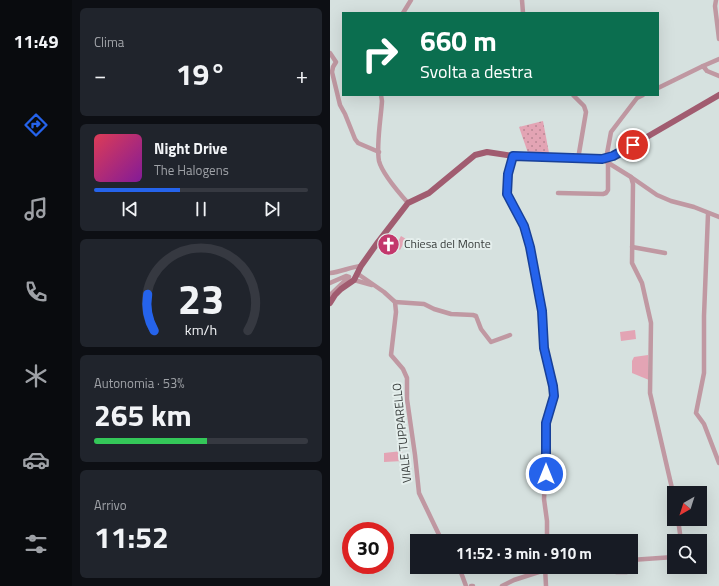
<!DOCTYPE html>
<html lang="it">
<head>
<meta charset="utf-8">
<style>
  :root { --surface:#171b24; --page:#20242c; --text:#f1f3f6; --muted:#9ea1a6; --line:#363941; --accent:#2563eb }
  body { margin:0; font-family:"Titillium Web",sans-serif; background:var(--page); color:var(--text); height:100vh; display:flex; flex-direction:column; font-size:15px; white-space:nowrap }
  * { box-sizing:border-box; margin:0 }
  p { font-size:13px; color:var(--muted) }
  .icon { flex:none; width:22px; height:22px; fill:none; stroke:currentColor; stroke-width:2; stroke-linecap:round; stroke-linejoin:round }
  .map { position:relative; flex:1; overflow:hidden }
  .drawer { display:flex; flex-direction:column; gap:8px; padding:8px; background:#0d0f14; width:258px }
  .drawer>* { flex:none }
  .top-card { position:absolute; left:12px; top:12px; width:317px; height:84px; border-radius:0px; box-shadow:0 4px 16px #0002; background:#0b6e4f; color:#fff; overflow:hidden }
  .needle { width:26px; rotate:219deg }
  .controls { position:absolute; left:337px; top:486px; display:grid; gap:8px }
  .controls a { display:grid; place-items:center; width:40px; height:40px; border-radius:0px; background:var(--surface); box-shadow:0 4px 16px #0002; font-size:20px }
  .speed { position:absolute; left:12px; top:522px; display:flex; gap:8px; font-size:20px; font-weight:700; text-align:center }
  .speed>* { display:grid; place-content:center; width:52px; height:52px; border-radius:50%; background:var(--surface); box-shadow:0 4px 16px #0002; line-height:1 }
  .speed .limit { border:6px solid #d22; background:#fff; color:#111 }
  .pin { position:absolute; display:grid; place-items:center; width:34px; height:34px; color:#fff; margin:-17px; border:2px solid #fff; border-radius:50%; box-shadow:0 1px 4px #0007 }
  .me { position:absolute; width:44px; margin:-22px; rotate:0deg; stroke-linejoin:round; filter:drop-shadow(0 0 3px #0008) }
  .turn { display:flex; align-items:center; gap:14px; height:84px; padding:0 12px; font-size:18px }
  .turn .icon { width:52px; height:52px; stroke-width:2.5 }
  .turn b { display:block; font-size:28px; line-height:34px }
  .big { font-size:30px; font-weight:700; line-height:1.1 }
  .drawer .card { flex:1; display:flex; flex-direction:column; justify-content:center; gap:6px; min-width:0; padding:0 14px; border-radius:6px; background:var(--page) }
  .drawer .dial { align-items:center; gap:0 }
  .dial svg { height:104px; overflow:visible; fill:none; stroke:var(--line); stroke-width:7; stroke-linecap:round; text-anchor:middle }
  .dial text { fill:var(--text); stroke:none }
  .song { display:flex; align-items:center; gap:12px }
  .cover { width:48px; height:48px; border-radius:6px; background:linear-gradient(135deg,hsl(350 70% 55%),hsl(290 70% 35%)) }
  .played { height:4px; border-radius:2px; background:linear-gradient(90deg,var(--accent) 40%,var(--line) 40%) }
  .keys { display:flex; justify-content:space-around; direction:ltr }
  .heat { display:flex; justify-content:space-between; align-items:center; font-size:22px; direction:ltr }
  .charge { height:6px; border-radius:3px; background:linear-gradient(90deg,#34c759 53%,var(--line) 0) }
  .trip { position:absolute; left:80px; top:534px; width:228px; height:40px; border-radius:0px; background:var(--surface); box-shadow:0 4px 16px #0002; font-weight:700; line-height:40px; text-align:center }
  main { display:flex; flex:1; min-height:0 }
  .menu { display:flex; flex-direction:column; width:72px; justify-content:space-around; align-items:center; background:#090b0e; color:var(--muted) }
  .menu .icon { width:28px; height:28px }
  .menu .selected { color:var(--accent) }
  .menu b { font-size:18px; color:var(--text) }
  .map>svg:first-child { display:block }
</style>
</head>
<body>
<main>
<nav class="menu">
<b>11:49</b>
<svg class="icon selected" aria-label="directions" viewBox="0 0 24 24"><path d="M12 3l9 9-9 9-9-9zM9 14v-3h6M13 9l2 2-2 2"/></svg>
<svg class="icon" aria-label="music" viewBox="0 0 24 24"><path d="M9 18V5l10-2v13"/><circle cx="6" cy="18" r="3"/><circle cx="16" cy="16" r="3"/></svg>
<svg class="icon" aria-label="phone" viewBox="0 0 24 24"><path d="M5 4h4l2 5-3 2q2 4 5 5l2-3 5 2v4C11 20 4 13 5 4z"/></svg>
<svg class="icon" aria-label="climate" viewBox="0 0 24 24"><path d="M12 3v18M4 7l16 10M4 17L20 7"/></svg>
<svg class="icon" aria-label="car" viewBox="0 0 24 24"><path d="M5 17H2v-5l4-1 3-4h7l3 4 3 1v5h-3M9 17h6M6 11h13"/><circle cx="7" cy="17" r="2"/><circle cx="17" cy="17" r="2"/></svg>
<svg class="icon" aria-label="filters" viewBox="0 0 24 24"><path d="M4 7h16M4 17h16"/><circle cx="9" cy="7" r="2"/><circle cx="15" cy="17" r="2"/></svg>
</nav>
<section class="drawer">
<div class="card"><p>Clima</p>
<div class="heat"><a>−</a><b class="big">19°</b><a>+</a></div>
</div>
<div class="card">
<div class="song"><i class="cover"></i><div><b>Night Drive</b><p>The Halogens</p></div></div>
<div class="played"></div>
<div class="keys"><svg class="icon" aria-label="previous" viewBox="0 0 24 24"><path d="M18 5L8 12l10 7zM5 5v14"/></svg><svg class="icon" aria-label="pause" viewBox="0 0 24 24"><path d="M8 5v14M16 5v14"/></svg><svg class="icon" aria-label="next" viewBox="0 0 24 24"><path d="M6 5l10 7-10 7zM19 5v14"/></svg></div>
</div>
<div class="card dial"><svg viewBox="0 0 100 80">
<path d="M14 69A42 42 0 1 1 86 69"/>
<path d="M14 69A42 42 0 0 1 9 41" stroke="#2563eb"/>
<text x="50" y="56" font-size="32" font-weight="700">23</text>
<text x="50" y="72" font-size="11">km/h</text>
</svg></div>
<div class="card"><p>Autonomia · 53%</p><b class="big">265 km</b><div class="charge"></div></div>
<div class="card"><p>Arrivo</p><b class="big">11:52</b></div>
</section>
<div class="map">
<svg width="389" height="586" viewBox="0 0 389 586">
  <defs>
    <pattern id="park-dots" width="8" height="8" patternUnits="userSpaceOnUse"><rect width="8" height="8" fill="#e3a4b4"/><path d="M2 2h.1M6 6h.1" fill="none" stroke="#b98794" stroke-width="1.8" stroke-linecap="round"/></pattern>
  </defs>
  <rect width="100%" height="100%" fill="#d6e1df"/>
  <g fill="#e3a4b4">
    <path d="M 71,236 L 76,239 L 70,250 L 65,247 Z"/>
    <path d="M 305,330 L 306,339 L 291,341 L 290,332 Z"/>
    <path d="M 318,355 L 319,380 L 302,373 L 302,361 L 304,357 Z"/>
    <path d="M 72,451 L 73,461 L 54,462 L 54,453 Z"/>
  </g>
  <path fill="url(#park-dots)" d="M 213,121 L 219,153 L 198,153 L 189,127 Z"/>
  <g fill="none" stroke-linecap="round" stroke-linejoin="round">
    <g stroke="#c098a2" stroke-width="4.5">
      <path d="M 192,0 L 193,13"/>
      <path d="M 386,0 L 385,6 L 389,39"/>
      <path d="M 73,13 L 81,0"/>
      <path d="M 0,53 L 6,62 L 3,67 L 2,72 L 10,105 L 15,114 L 25,139 L 28,143 L 49,152"/>
      <path d="M 373,66 L 389,59"/>
      <path d="M 328,88 L 373,66 L 377,71 L 389,76"/>
      <path d="M 51,95 L 52,101 C 51,118 46,145 49,161 C 52,173 70,194 78,203"/>
      <path d="M 243,95 L 254,106 L 256,112 L 248,159"/>
      <path d="M 183,156 L 178,174 L 177,194 L 194,226 L 199,247 L 212,311 L 214,348 L 223,386 L 224,396 L 215,423 L 216,467 L 214,499 L 217,521 L 217,541"/>
      <path d="M 272,159 L 301,177 L 327,195 L 341,201 L 364,207 L 389,217"/>
      <path d="M 276,159 L 281,132 L 307,98 L 313,95"/>
      <path d="M 301,177 L 303,184 L 302,263 L 312,283 L 321,323 L 320,393 L 344,497"/>
      <path d="M 228,193 L 273,194 L 276,193 L 278,190 L 278,163"/>
      <path d="M 378,214 L 374,316 L 374,373 L 366,413 L 374,424 L 389,463"/>
      <path d="M 302,247 L 335,253"/>
      <path d="M 0,273 C 11,272 20,267 31,266"/>
      <path d="M 28,274 L 54,292 L 65,302 L 66,312 L 61,355 L 73,369 L 77,378 L 77,399 L 85,455 L 89,493 L 112,541"/>
      <path d="M 24,280 L 42,285"/>
      <path d="M 0,283 L 16,276 L 19,277 L 0,295"/>
      <path d="M 65,302 L 94,304 L 104,309 L 121,314 L 143,315 L 146,316 L 151,329 L 161,342 L 180,335"/>
      <path d="M 348,519 L 351,541"/>
      <path d="M 301,560 L 344,557"/>
      <path d="M 129,567 L 136,586"/>
      <path d="M 215,567 L 216,586"/>
      <path d="M 286,572 L 297,572 L 298,567"/>
      <path d="M 141,586 L 143,586"/>
      <path d="M 172,586 L 184,580 L 215,570"/>
    </g>
    <path stroke="#a15c70" stroke-width="6" d="M 0,303 L 5,295 L 11,289 L 24,280 L 31,266 L 48,242 L 78,203 L 99,193 L 145,155 L 157,152 L 183,156 L 276,159 L 303,145 L 389,95"/>
  </g>
  <g fill="none" stroke-linecap="round" stroke-linejoin="round">
    <defs>
      <path id="route" d="M 216,474 L 216,423 L 224,396 L 223,386 L 214,348 L 212,311 L 200,247 L 194,226 L 177,194 L 178,174 L 183,156 L 272,159 L 283,156 L 303,145"/>
    </defs>
    <use href="#route" stroke="#184099" stroke-width="10"/>
    <use href="#route" stroke="#2563eb" stroke-width="7"/>
  </g>
  <defs>
    <symbol id="church-disc" viewBox="-11 -11 22 22"><circle r="9.5" fill="#c3376c" stroke="#e4eeec"/><path d="M-1.2-6h2.4v3.5h3.3v2.4h-3.3V6h-2.4V-.1h-3.3v-2.4h3.3Z" fill="#fff"/></symbol>
  </defs>
  <g fill-rule="evenodd">
    <use href="#church-disc" x="46" y="232" width="25" height="25"/>
  </g>
  <g text-anchor="middle" stroke-width="4" stroke-linejoin="round" paint-order="stroke">
    <g font-size="12" fill="#383d3c" stroke="#e4eeec" text-anchor="start">
      <text x="74" y="248">Chiesa del Monte</text>
    </g>
    <g font-size="12" fill="#383d3c" stroke="#e4eeec">
      <text transform="translate(72 433) rotate(-96)" y="4">VIALE TUPPARELLO</text>
    </g>
  </g>
</svg>
<div class="controls">
<a><svg class="needle" viewBox="-14 -14 28 28"><path d="M0-13l5 13h-10z" fill="#e53935"/><path d="M0 13l5-13h-10z" fill="#9ea1a6"/></svg></a>
<a><svg class="icon" aria-label="search" viewBox="0 0 24 24"><circle cx="10" cy="10" r="6"/><path d="M15 15l6 6"/></svg></a>
</div>
<div class="speed"><div class="limit">30</div></div>
<div class="pin" style="left:303px;top:145px;background:#d93025"><svg class="icon" aria-label="arrive" viewBox="0 0 24 24"><path d="M6 21V4h12l-3 4 3 4H6"/></svg></div>
<svg class="me" style="left:216px;top:474px" viewBox="-20 -20 40 40"><circle r="17" fill="#2563eb" stroke="#fff" stroke-width="3"/><path d="M0-11L8 9 0 5-8 9z" fill="#fff"/></svg>
<div class="trip">11:52 · 3 min · 910 m</div>
<div class="top-card">
<div class="turn"><svg class="icon" aria-label="right" viewBox="0 0 24 24"><path d="M7 20v-9h11M14 6l5 5-5 5"/></svg><div><b>660 m</b>Svolta a destra</div></div>
</div>
</div>
</main>
</body>
</html>
